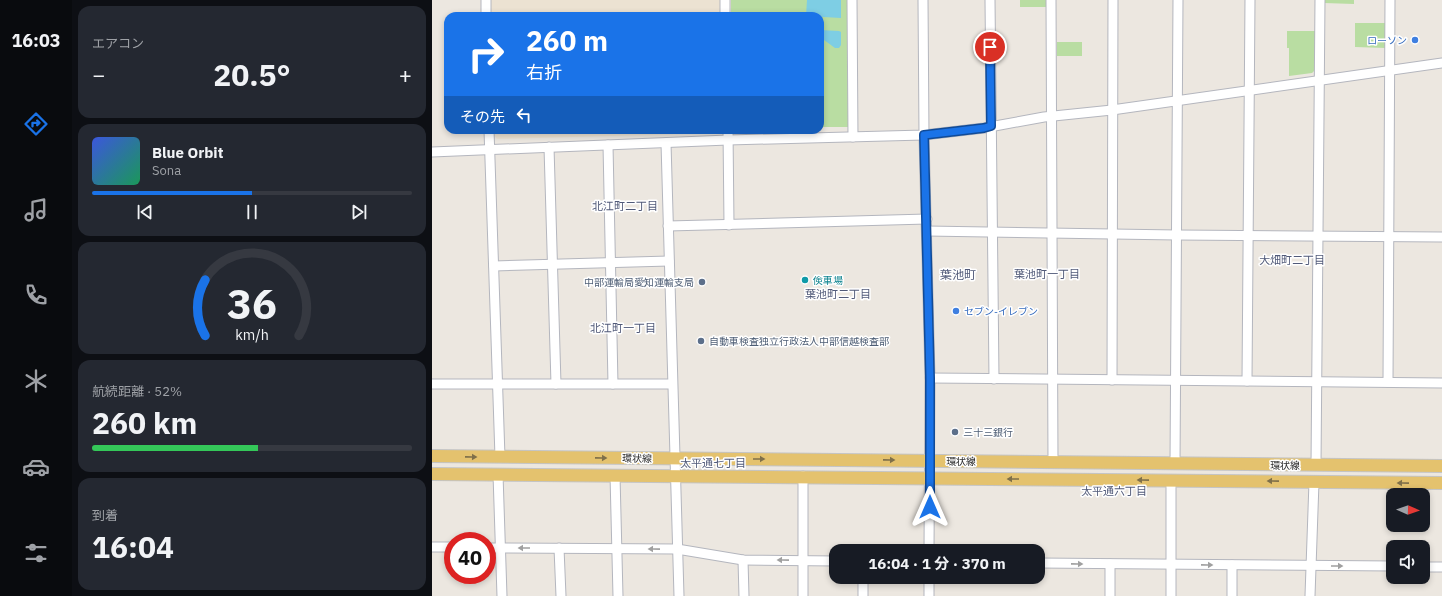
<!DOCTYPE html>
<html lang="ja">
<head>
<meta charset="utf-8">
<style>
  :root { --surface:#171b24; --page:#242831; --text:#f1f3f6; --muted:#9ea1a6; --line:#363941; --accent:#1a73e8 }
  body { margin:0; font-family:"IBM Plex Sans","Noto Sans JP",sans-serif; background:var(--page); color:var(--text); height:100vh; display:flex; flex-direction:column; font-size:15px; white-space:nowrap }
  * { box-sizing:border-box; margin:0 }
  p { font-size:13px; color:var(--muted) }
  .icon { flex:none; width:22px; height:22px; fill:none; stroke:currentColor; stroke-width:2; stroke-linecap:round; stroke-linejoin:round }
  .map { position:relative; flex:1; overflow:hidden }
  .panel { display:flex; flex-direction:column; gap:6px; padding:6px; background:#0d0f14; width:360px }
  .panel>* { flex:none }
  .banner { position:absolute; left:12px; top:12px; width:380px; height:122px; border-radius:12px; box-shadow:0 2px 6px #0003; background:#1a73e8; color:#fff; overflow:hidden }
  .needle { width:26px; rotate:92deg }
  .tools { position:absolute; left:954px; top:488px; display:grid; gap:8px }
  .tools a { display:grid; place-items:center; width:44px; height:44px; border-radius:8px; background:var(--surface); box-shadow:0 2px 6px #0003; font-size:20px }
  .speed { position:absolute; left:12px; top:532px; display:flex; gap:8px; font-size:20px; font-weight:700; text-align:center }
  .speed>* { display:grid; place-content:center; width:52px; height:52px; border-radius:50%; background:var(--surface); box-shadow:0 2px 6px #0003; line-height:1 }
  .speed .limit { border:6px solid #d22; background:#fff; color:#111 }
  .pin { position:absolute; display:grid; place-items:center; width:34px; height:34px; color:#fff; margin:-17px; border:2px solid #fff; border-radius:50%; box-shadow:0 1px 4px #0007 }
  .me { position:absolute; width:44px; margin:-22px; rotate:0deg; stroke-linejoin:round; filter:drop-shadow(0 0 3px #0008) }
  .turn { display:flex; align-items:center; gap:14px; height:84px; padding:0 16px; font-size:18px }
  .turn .icon { width:52px; height:52px; stroke-width:2.5 }
  .turn b { display:block; font-size:28px; line-height:34px }
  .then { display:flex; align-items:center; height:38px; padding:0 16px; background:#0003; gap:8px; font-size:15px }
  .big { font-size:30px; font-weight:700; line-height:1.1 }
  .panel .widget { flex:1; display:flex; flex-direction:column; justify-content:center; gap:6px; min-width:0; padding:0 14px; border-radius:12px; background:var(--page) }
  .panel .dial { align-items:center; gap:0 }
  .dial svg { height:104px; overflow:visible; fill:none; stroke:var(--line); stroke-width:7; stroke-linecap:round; text-anchor:middle }
  .dial text { fill:var(--text); stroke:none }
  .song { display:flex; align-items:center; gap:12px }
  .cover { width:48px; height:48px; border-radius:6px; background:linear-gradient(135deg,hsl(230 70% 55%),hsl(150 70% 35%)) }
  .played { height:4px; border-radius:2px; background:linear-gradient(90deg,var(--accent) 50%,var(--line) 50%) }
  .keys { display:flex; justify-content:space-around; direction:ltr }
  .heat { display:flex; justify-content:space-between; align-items:center; font-size:22px; direction:ltr }
  .charge { height:6px; border-radius:3px; background:linear-gradient(90deg,#34c759 52%,var(--line) 0) }
  .trip { position:absolute; left:397px; top:544px; width:216px; height:40px; border-radius:12px; background:var(--surface); box-shadow:0 2px 6px #0003; font-weight:700; line-height:40px; text-align:center }
  main { display:flex; flex:1; min-height:0 }
  .dock { display:flex; flex-direction:column; width:72px; justify-content:space-around; align-items:center; background:#090b0e; color:var(--muted) }
  .dock .icon { width:28px; height:28px }
  .dock .selected { color:var(--accent) }
  .dock b { font-size:18px; color:var(--text) }
  .map>svg:first-child { display:block }
</style>
</head>
<body>
<main>
<nav class="dock">
<b>16:03</b>
<svg class="icon selected" aria-label="directions" viewBox="0 0 24 24"><path d="M12 3l9 9-9 9-9-9zM9 14v-3h6M13 9l2 2-2 2"/></svg>
<svg class="icon" aria-label="music" viewBox="0 0 24 24"><path d="M9 18V5l10-2v13"/><circle cx="6" cy="18" r="3"/><circle cx="16" cy="16" r="3"/></svg>
<svg class="icon" aria-label="phone" viewBox="0 0 24 24"><path d="M5 4h4l2 5-3 2q2 4 5 5l2-3 5 2v4C11 20 4 13 5 4z"/></svg>
<svg class="icon" aria-label="climate" viewBox="0 0 24 24"><path d="M12 3v18M4 7l16 10M4 17L20 7"/></svg>
<svg class="icon" aria-label="car" viewBox="0 0 24 24"><path d="M5 17H2v-5l4-1 3-4h7l3 4 3 1v5h-3M9 17h6M6 11h13"/><circle cx="7" cy="17" r="2"/><circle cx="17" cy="17" r="2"/></svg>
<svg class="icon" aria-label="filters" viewBox="0 0 24 24"><path d="M4 7h16M4 17h16"/><circle cx="9" cy="7" r="2"/><circle cx="15" cy="17" r="2"/></svg>
</nav>
<section class="panel">
<div class="widget"><p>エアコン</p>
<div class="heat"><a>−</a><b class="big">20.5°</b><a>+</a></div>
</div>
<div class="widget">
<div class="song"><i class="cover"></i><div><b>Blue Orbit</b><p>Sona</p></div></div>
<div class="played"></div>
<div class="keys"><svg class="icon" aria-label="previous" viewBox="0 0 24 24"><path d="M18 5L8 12l10 7zM5 5v14"/></svg><svg class="icon" aria-label="pause" viewBox="0 0 24 24"><path d="M8 5v14M16 5v14"/></svg><svg class="icon" aria-label="next" viewBox="0 0 24 24"><path d="M6 5l10 7-10 7zM19 5v14"/></svg></div>
</div>
<div class="widget dial"><svg viewBox="0 0 100 80">
<path d="M14 69A42 42 0 1 1 86 69"/>
<path d="M14 69A42 42 0 0 1 14 26" stroke="#1a73e8"/>
<text x="50" y="56" font-size="32" font-weight="700">36</text>
<text x="50" y="72" font-size="11">km/h</text>
</svg></div>
<div class="widget"><p>航続距離 · 52%</p><b class="big">260 km</b><div class="charge"></div></div>
<div class="widget"><p>到着</p><b class="big">16:04</b></div>
</section>
<div class="map">
<svg width="1010" height="596" viewBox="0 0 1010 596">
  <rect width="100%" height="100%" fill="#ece7e0"/>
  <g fill="#ece2d2">
    <path d="M 57,0 L 289,0 L 289,16 L 58,16 Z"/>
    <path d="M 62,130 L 293,130 L 289,133 L 65,139 L 62,135 Z"/>
  </g>
  <g fill="#b9dda2">
    <path d="M 299,0 L 418,0 L 419,127 L 388,127 L 388,16 L 299,16 Z"/>
    <rect x="588" y="0" width="27" height="7"/>
    <path d="M 892,0 L 922,0 L 922,4 L 892,3 Z"/>
    <path d="M 923,23 L 954,23 L 954,48 L 923,47 Z"/>
    <path d="M 855,31 L 884,31 L 883,70 L 880,73 L 857,76 L 857,48 L 855,48 Z"/>
    <rect x="625" y="42" width="25" height="14"/>
  </g>
  <g fill="#7ecee4">
    <path d="M 375,0 L 409,0 L 409,18 L 374,16 Z"/>
    <path d="M 388,30 L 407,31 L 409,32 L 409,45 L 407,48 L 403,48 L 388,37 Z"/>
  </g>
  <g fill="none" stroke-linecap="round" stroke-linejoin="round">
    <defs>
      <g id="minor">
        <path d="M 54,0 L 54,16"/>
        <path d="M 293,0 L 293,16"/>
        <path d="M 420,0 L 421,137"/>
        <path d="M 491,0 L 492,135 L 498,378 L 497,551"/>
        <path d="M 558,0 L 562,379"/>
        <path d="M 619,0 L 621,461"/>
        <path d="M 57,130 L 68,457"/>
        <path d="M 296,130 L 297,225"/>
        <path d="M 234,143 L 247,596"/>
        <path d="M 176,145 L 181,384"/>
        <path d="M 117,147 L 124,384"/>
        <path d="M 0,152 L 296,140 L 492,135 L 552,128 L 612,117 L 680,110 L 1010,63"/>
        <path d="M 236,226 L 495,219"/>
        <path d="M 495,231 L 745,235 L 1010,237"/>
        <path d="M 62,266 L 237,261"/>
        <path d="M 498,378 L 1010,383"/>
        <path d="M 680,380 L 681,0"/>
        <path d="M 815,381 L 818,0"/>
        <path d="M 956,382 L 958,0"/>
        <path d="M 0,384 L 240,384"/>
        <path d="M 743,464 L 746,0"/>
        <path d="M 884,465 L 888,0"/>
        <path d="M 66,474 L 70,596"/>
        <path d="M 183,475 L 186,596"/>
        <path d="M 0,547 L 21,547"/>
        <path d="M 55,548 L 245,549 L 311,560 L 404,561"/>
        <path d="M 127,548 L 129,596"/>
        <path d="M 311,560 L 312,596"/>
        <path d="M 606,563 L 961,566"/>
        <path d="M 678,564 L 678,596"/>
        <path d="M 800,565 L 800,596"/>
        <path d="M 991,567 L 1010,567"/>
        <path d="M 371,596 L 371,476"/>
        <path d="M 431,596 L 431,577"/>
        <path d="M 497,596 L 497,577"/>
        <path d="M 739,596 L 739,480"/>
        <path d="M 878,596 L 882,482"/>
      </g>
      <g id="major">
        <path d="M 0,456 L 1010,466"/>
        <path d="M 0,474 L 1010,483"/>
      </g>
    </defs>
    <use href="#minor" stroke="#b4b6be" stroke-width="11"/>
    <use href="#major" stroke="#c4c4c4" stroke-width="14"/>
    <use href="#minor" stroke="#fff" stroke-width="9"/>
    <use href="#major" stroke="#e4c26e" stroke-width="12"/>
  </g>
  <defs><path id="oneway-solid" d="M-6-.8H1V-3.2L6.5 0L1 3.2V.8H-6Z"/></defs>
  <g fill="#7f704a">
    <use href="#oneway-solid" transform="translate(39 457) rotate(1)"/>
    <use href="#oneway-solid" transform="translate(169 458) rotate(1)"/>
    <use href="#oneway-solid" transform="translate(327 459)"/>
    <use href="#oneway-solid" transform="translate(457 460) rotate(1)"/>
    <use href="#oneway-solid" transform="translate(581 479) rotate(-180)"/>
    <use href="#oneway-solid" transform="translate(711 480) rotate(-179)"/>
    <use href="#oneway-solid" transform="translate(841 481) rotate(-179)"/>
    <use href="#oneway-solid" transform="translate(971 483) rotate(-179)"/>
  </g>
  <g fill="#a0a0a0">
    <use href="#oneway-solid" transform="translate(92 548) rotate(-180)"/>
    <use href="#oneway-solid" transform="translate(222 549) rotate(-179)"/>
    <use href="#oneway-solid" transform="translate(351 560) rotate(-179)"/>
    <use href="#oneway-solid" transform="translate(645 564) rotate(1)"/>
    <use href="#oneway-solid" transform="translate(775 565) rotate(1)"/>
    <use href="#oneway-solid" transform="translate(905 566)"/>
  </g>
  <g fill="none" stroke-linecap="round" stroke-linejoin="round">
    <defs>
      <path id="route" d="M 498,507 L 498,378 L 492,135 L 552,128 L 559,126 L 558,47"/>
    </defs>
    <use href="#route" stroke="#114b97" stroke-width="10"/>
    <use href="#route" stroke="#1a73e8" stroke-width="7"/>
  </g>
  <g fill="#3f7fe0" stroke="#fff" stroke-width="1.5">
    <circle cx="983" cy="40" r="4"/>
    <circle cx="524" cy="311" r="4"/>
  </g>
  <circle fill="#0f9aa8" stroke="#fff" stroke-width="1.5" cx="373" cy="280" r="4"/>
  <g fill="#5c6f8a" stroke="#fff" stroke-width="1.5">
    <circle cx="270" cy="282" r="4"/>
    <circle cx="269" cy="341" r="4"/>
    <circle cx="523" cy="432" r="4"/>
  </g>
  <g text-anchor="middle" stroke-width="3" stroke-linejoin="round" paint-order="stroke">
    <g font-size="10" fill="#366cbe" stroke="#fff" text-anchor="end">
      <text x="975" y="44">ローソン</text>
      <text x="532" y="315" text-anchor="start">セブン-イレブン</text>
    </g>
    <g font-size="10" fill="#0d838f" stroke="#fff" text-anchor="start">
      <text x="381" y="284">倹車場</text>
    </g>
    <g font-size="10" fill="#4e5e75" stroke="#fff" text-anchor="start">
      <text x="262" y="286" text-anchor="end">中部運輸局愛知運輸支局</text>
      <text x="277" y="345">自動車検査独立行政法人中部信越検査部</text>
      <text x="531" y="436">三十三銀行</text>
    </g>
    <g font-size="10" fill="#2c2c2c" stroke="#fff">
      <text transform="translate(205 458) rotate(1)" y="4">環状線</text>
      <text x="529" y="465">環状線</text>
      <text x="853" y="469">環状線</text>
    </g>
    <g font-size="11" fill="#515a79" stroke="#fff">
      <text x="193" y="210">北江町二丁目</text>
      <text x="860" y="264">大畑町二丁目</text>
      <text x="615" y="278">葉池町一丁目</text>
      <text x="406" y="298">葉池町二丁目</text>
      <text x="191" y="332">北江町一丁目</text>
      <text x="281" y="467">太平通七丁目</text>
      <text x="682" y="495">太平通六丁目</text>
    </g>
    <g font-size="12" fill="#515a79" stroke="#fff">
      <text x="526" y="279">葉池町</text>
    </g>
  </g>
</svg>
<div class="tools">
<a><svg class="needle" viewBox="-14 -14 28 28"><path d="M0-13l5 13h-10z" fill="#e53935"/><path d="M0 13l5-13h-10z" fill="#9ea1a6"/></svg></a>
<a><svg class="icon" aria-label="sound" viewBox="0 0 24 24"><path d="M4 9h4l5-4v14l-5-4H4zM17 9q2 3 0 6"/></svg></a>
</div>
<div class="speed"><div class="limit">40</div></div>
<div class="pin" style="left:558px;top:47px;background:#d93025"><svg class="icon" aria-label="arrive" viewBox="0 0 24 24"><path d="M6 21V4h12l-3 4 3 4H6"/></svg></div>
<svg class="me" style="left:498px;top:507px" viewBox="-20 -20 40 40"><path d="M0-17L14 15 0 8-14 15z" fill="#1a73e8" stroke="#fff" stroke-width="4"/></svg>
<div class="trip">16:04 · 1 分 · 370 m</div>
<div class="banner">
<div class="turn"><svg class="icon" aria-label="right" viewBox="0 0 24 24"><path d="M7 20v-9h11M14 6l5 5-5 5"/></svg><div><b>260 m</b>右折</div></div>
<div class="then">その先<svg class="icon" aria-label="left" viewBox="0 0 24 24"><path d="M17 20v-9H6M10 6l-5 5 5 5"/></svg></div>
</div>
</div>
</main>
</body>
</html>
